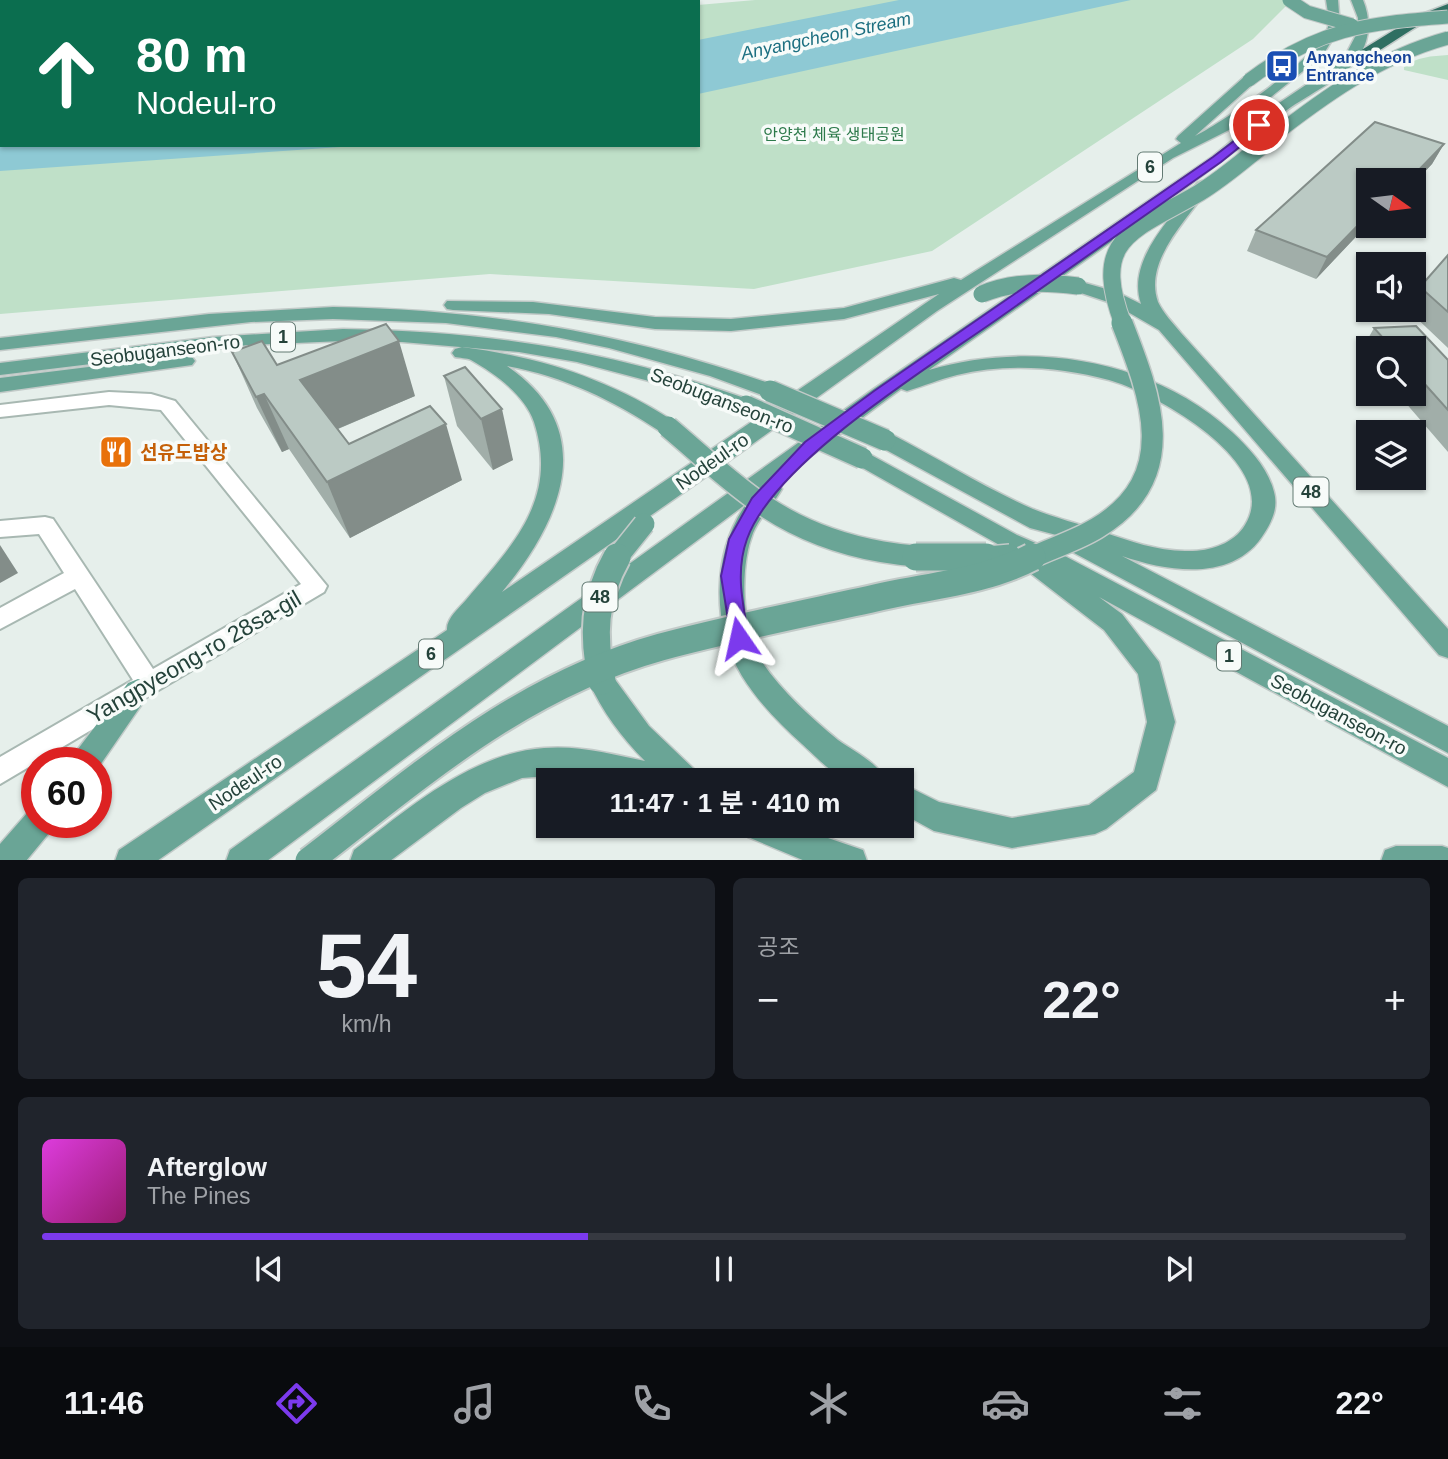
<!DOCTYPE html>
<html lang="ko">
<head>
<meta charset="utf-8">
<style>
  :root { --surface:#171b24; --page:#20242c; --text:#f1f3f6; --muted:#9ea1a6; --line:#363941; --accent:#7c3aed }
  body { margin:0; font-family:Arial,"Noto Sans KR",sans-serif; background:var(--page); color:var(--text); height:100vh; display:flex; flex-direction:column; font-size:26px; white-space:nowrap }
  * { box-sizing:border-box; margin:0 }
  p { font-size:23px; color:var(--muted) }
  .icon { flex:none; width:38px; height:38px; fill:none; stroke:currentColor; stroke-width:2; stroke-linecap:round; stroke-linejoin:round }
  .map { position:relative; height:860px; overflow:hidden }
  .drawer { display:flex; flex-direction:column; gap:18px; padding:18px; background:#0d0f14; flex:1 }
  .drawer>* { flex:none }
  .top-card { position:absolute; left:0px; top:0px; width:700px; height:147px; box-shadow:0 2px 5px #0004; background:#0b6e4f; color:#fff; overflow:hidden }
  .needle { width:46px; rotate:104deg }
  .buttons { position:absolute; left:1356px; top:168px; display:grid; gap:14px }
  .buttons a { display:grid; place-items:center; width:70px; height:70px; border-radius:0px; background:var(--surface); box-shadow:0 2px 5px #0004; font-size:35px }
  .speed { position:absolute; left:21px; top:747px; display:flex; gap:14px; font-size:35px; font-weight:700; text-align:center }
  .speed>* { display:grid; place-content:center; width:91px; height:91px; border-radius:50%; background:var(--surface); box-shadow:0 2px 5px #0004; line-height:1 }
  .speed .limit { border:10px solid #d22; background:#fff; color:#111 }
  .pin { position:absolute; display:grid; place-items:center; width:60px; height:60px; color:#fff; margin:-30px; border:4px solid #fff; border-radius:50%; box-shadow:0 2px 7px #0007 }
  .me { position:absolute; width:77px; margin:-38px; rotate:349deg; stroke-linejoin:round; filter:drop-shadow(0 0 5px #0008) }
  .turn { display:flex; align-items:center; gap:24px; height:147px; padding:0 21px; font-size:32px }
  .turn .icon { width:91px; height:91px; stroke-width:2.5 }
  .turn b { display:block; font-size:49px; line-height:60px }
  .big { font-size:52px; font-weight:700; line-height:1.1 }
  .drawer .tile { flex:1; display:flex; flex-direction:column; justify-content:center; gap:10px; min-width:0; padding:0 24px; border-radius:10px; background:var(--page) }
  .drawer .dial { align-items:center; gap:0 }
  .dial b { font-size:91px; line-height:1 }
  .song { display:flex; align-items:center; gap:21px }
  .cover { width:84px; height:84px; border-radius:10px; background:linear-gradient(135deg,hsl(300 70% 55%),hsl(320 70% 35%)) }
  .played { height:7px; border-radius:4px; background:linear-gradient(90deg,var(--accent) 40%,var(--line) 40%) }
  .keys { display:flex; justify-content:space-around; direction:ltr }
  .heat { display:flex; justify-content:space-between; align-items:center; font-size:38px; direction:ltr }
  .drawer .tiles { flex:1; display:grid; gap:18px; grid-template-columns:1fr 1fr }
  .tile:last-child { grid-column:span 2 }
  .trip { position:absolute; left:536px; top:768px; width:378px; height:70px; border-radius:0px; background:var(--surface); box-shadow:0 2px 5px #0004; font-weight:700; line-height:70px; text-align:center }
  .tabs { display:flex; height:112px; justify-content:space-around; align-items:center; background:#090b0e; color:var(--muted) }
  .tabs .icon { width:49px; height:49px }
  .tabs .selected { color:var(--accent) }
  .tabs b { font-size:32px; color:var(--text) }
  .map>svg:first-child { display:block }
</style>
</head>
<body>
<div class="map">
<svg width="1448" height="861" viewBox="0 0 1448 861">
  <rect width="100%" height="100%" fill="#e6efeb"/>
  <g fill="#bfe0c8">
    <path d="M 755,0 L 1282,0 L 1290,2 L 1253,39 L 932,251 L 754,289 L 490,274 L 0,314 L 0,57 L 2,145 L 698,145 L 698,5 Z"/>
    <path d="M 1448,55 L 1448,80 L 1404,70 L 1404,67 C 1416,57 1432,56 1448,55 Z"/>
  </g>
  <g fill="#8ec9d4">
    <path d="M 899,0 L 1131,0 L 698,94 L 698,40 Z"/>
    <path d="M 0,113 L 2,145 L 369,145 L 0,171 Z"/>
  </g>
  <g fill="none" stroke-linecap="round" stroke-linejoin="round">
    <defs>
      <path id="street" d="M 109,392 L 151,394 L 175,401 L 327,586 L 324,592 L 0,784 L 0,757 L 133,680 L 75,589 L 0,629 L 0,608 L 64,573 L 39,534 L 0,537 L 0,521 L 45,517 L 53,519 L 153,669 L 301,584 L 161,410 L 109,405 L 0,417 L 0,405 Z"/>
      <g id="secondary">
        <path d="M 515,0 L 547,0 L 514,2 Z"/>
        <rect x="0" y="27" width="2" height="8"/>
      </g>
      <g id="primary">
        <path d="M 1326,0 L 1338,0 L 1340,27 L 1323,55 L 1231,129 L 1173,158 L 937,311 L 740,453 L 157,861 L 115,861 L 119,850 L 447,630 C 446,619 459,608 466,600 C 513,545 559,499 534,422 C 525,395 494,373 471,360 C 467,358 459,358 455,357 L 452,353 L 455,349 L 462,347 C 540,357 609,379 675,422 L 678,427 L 675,432 L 668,434 L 661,432 C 613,400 563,376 507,366 C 601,430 561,521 502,592 L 939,294 L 844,319 L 731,331 L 655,329 L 549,314 L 453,310 L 447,309 L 444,305 L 447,301 L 533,302 L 655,317 L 731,319 L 844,308 L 954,278 L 961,280 L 1181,143 L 1176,139 L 1178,136 L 1244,77 L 1254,77 L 1254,83 L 1195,136 C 1223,122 1321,56 1328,27 C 1330,20 1327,8 1326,0 Z"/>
        <path d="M 1351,0 L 1363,0 C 1372,22 1370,45 1353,64 C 1338,81 1302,98 1283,113 C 1169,204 1048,286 929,370 C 1031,340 1152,359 1232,432 C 1249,448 1268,468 1274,492 C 1278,507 1273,519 1265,532 C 1235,583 1169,572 1122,556 L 1448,726 L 1448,753 L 1061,546 L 1057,540 L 1060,536 L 1030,528 L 877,445 L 874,440 L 877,435 L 885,433 L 893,435 C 939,459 985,488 1033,509 C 1055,518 1080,524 1103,532 C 1130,541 1157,551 1185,551 C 1207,552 1233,545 1245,525 C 1283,464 1156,393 1109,380 C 1060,367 1007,363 957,375 C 940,379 924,386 907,391 L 901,389 L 886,400 L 776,482 L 782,489 C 773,505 760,516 753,533 C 740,566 741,628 760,659 C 780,690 810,717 838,740 C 853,751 879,763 885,780 C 874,780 859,783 848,780 C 836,778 812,753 802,744 C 780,724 758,702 742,676 C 711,625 712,553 746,504 L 267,861 L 226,861 L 230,850 L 872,390 L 1212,157 L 1276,105 L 1343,60 L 1357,33 L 1358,18 Z"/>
        <path d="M 1202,181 L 1210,186 C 1189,218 1143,260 1158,302 C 1163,313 1173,323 1181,333 L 1448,629 L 1448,658 L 1439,655 L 1159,330 L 1114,304 L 1072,290 L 1069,286 L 1078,281 L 1117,292 L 1141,304 C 1126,259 1173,217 1197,183 Z"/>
        <path d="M 333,307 C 492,310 627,333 777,386 L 780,391 L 777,396 L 770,398 L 710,376 L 609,348 L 556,337 L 446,323 L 333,319 L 251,322 L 0,350 L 0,338 L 209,314 Z"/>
        <path d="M 343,329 C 490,331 614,351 753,401 L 756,406 L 753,411 L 746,413 L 683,390 L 577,362 L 519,352 L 402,342 L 343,341 L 248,345 L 0,375 L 0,363 L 213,337 Z"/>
        <path d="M 185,355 L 192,357 L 195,361 L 192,365 L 0,392 L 0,378 Z"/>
        <path d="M 862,450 L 1017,535 L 1061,554 L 1448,758 L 1448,787 L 1099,597 L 1122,614 L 1159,662 L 1175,722 L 1156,790 L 1106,829 L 1095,834 L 1012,848 L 934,831 L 901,813 L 901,783 L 939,802 L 1012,818 L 1089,805 L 1134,772 L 1147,722 L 1138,674 L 1104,630 L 1021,566 L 1017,559 L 1019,556 L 854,463 L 851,458 L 854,453 Z"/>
        <path d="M 602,670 L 611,674 L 649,726 L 695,770 L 699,780 L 606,780 L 561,775 L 522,778 L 485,793 L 461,808 L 390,861 L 350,861 L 354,850 C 409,808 472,753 544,748 C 578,745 612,754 645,761 C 622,738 602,711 589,682 L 593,674 Z"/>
        <path d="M 138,679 L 148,683 L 151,691 L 96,771 L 96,763 L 71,763 L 75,753 L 128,683 Z"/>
        <path d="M 37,808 L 37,822 L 54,822 L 50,832 L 26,861 L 0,861 L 0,844 L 28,812 Z"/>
        <path d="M 744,826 L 793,826 L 863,850 L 867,861 L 805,861 L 748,837 Z"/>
        <path d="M 1396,846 L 1442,846 L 1448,848 L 1448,861 L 1381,861 L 1385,850 Z"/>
      </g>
      <path id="highway" d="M 1448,4 L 1448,11 C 1414,24 1386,50 1352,65 L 1348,66 L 1342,62 L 1417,16 Z"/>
    </defs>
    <use href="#street" stroke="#a8b8b2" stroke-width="4"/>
    <use href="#secondary" stroke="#a4bbb3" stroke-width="3"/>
    <use href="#primary" stroke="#c2cac8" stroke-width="3"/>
    <use href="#highway" stroke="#c2cac8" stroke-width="3"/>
    <use href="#street" fill="#fff" fill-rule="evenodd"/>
    <use href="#secondary" fill="#fff" fill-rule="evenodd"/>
    <use href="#primary" fill="#6aa596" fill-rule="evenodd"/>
    <use href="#highway" fill="#2f6f62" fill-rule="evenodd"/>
    <defs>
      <g id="primary-bridge-far3">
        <path d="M 1289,0 L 1307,12 L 1352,25"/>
        <path d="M 1249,80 C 1316,29 1367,23 1448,17"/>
        <path d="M 1266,142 C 1322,98 1378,57 1448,38"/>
      </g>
      <g id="primary-bridge-far2">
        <path d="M 982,294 C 1014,281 1044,282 1078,286"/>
        <path d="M 1123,324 C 1090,237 1134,231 1199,193 C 1224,178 1246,158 1268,141"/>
      </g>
      <g id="primary-bridge-far1">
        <path d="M 770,391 L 885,440"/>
        <path d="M 746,406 L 862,458"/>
        <path d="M 668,427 C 699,453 729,482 763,505 C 837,555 924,563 1010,555"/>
        <path d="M 616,559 L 644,524"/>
        <path d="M 1029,559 C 1051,548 1076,541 1097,528 C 1182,477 1151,397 1122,323"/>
      </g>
      <g id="primary-bridge">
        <path d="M 916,557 L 986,557"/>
        <path d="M 602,681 C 592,636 594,598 617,557"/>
        <path d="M 309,861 C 421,775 521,686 661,647 C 735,627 813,612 889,595 C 937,585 988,580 1032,557"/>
      </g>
    </defs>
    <use href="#primary-bridge-far3" stroke="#c2cac8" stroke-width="15" stroke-linecap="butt"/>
    <use href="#primary-bridge-far2" stroke="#c2cac8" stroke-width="19" stroke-linecap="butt"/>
    <use href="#primary-bridge-far1" stroke="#c2cac8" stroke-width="24" stroke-linecap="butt"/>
    <use href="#primary-bridge" stroke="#c2cac8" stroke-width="31" stroke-linecap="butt"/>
    <use href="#primary-bridge-far3" stroke="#6aa596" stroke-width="13"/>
    <use href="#primary-bridge-far2" stroke="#6aa596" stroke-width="17"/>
    <use href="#primary-bridge-far1" stroke="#6aa596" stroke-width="21"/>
    <use href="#primary-bridge" stroke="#6aa596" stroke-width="27"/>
  </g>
  <g fill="#a1aea9">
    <path d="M 1375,122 L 1444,144 L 1432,164 L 1414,183 L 1414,180 L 1368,180 L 1368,224 L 1316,279 L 1247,251 L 1256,230 Z"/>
    <path d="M 1448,255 L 1448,348 L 1408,310 L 1414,310 L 1414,297 L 1420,287 Z"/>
    <path d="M 1374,328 L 1448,360 L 1448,452 L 1398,394 L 1414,394 L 1414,348 L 1368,348 L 1368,359 L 1361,351 Z"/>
    <path d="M 232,352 L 277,365 L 415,396 L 338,429 L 349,444 L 462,480 L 350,538 L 289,449 L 282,452 L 257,408 Z"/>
    <path d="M 465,367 L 513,460 L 493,470 L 457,426 L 444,376 Z"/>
  </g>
  <g fill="#838d89">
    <path d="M 1444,144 L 1432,164 L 1414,183 L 1414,180 L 1409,180 Z"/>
    <path d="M 1368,215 L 1368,224 L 1316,279 L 1327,257 Z"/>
    <path d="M 399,341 L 415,396 L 323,435 L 300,380 Z"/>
    <path d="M 264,394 L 289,449 L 282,452 L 256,397 Z"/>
    <path d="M 502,409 L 513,460 L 493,470 L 481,419 Z"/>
    <path d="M 446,424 L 462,480 L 350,538 L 327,482 Z"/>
    <path d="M 0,545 L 18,573 L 0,583 Z"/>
  </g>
  <g fill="#bbcac4" stroke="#838d89" stroke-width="2">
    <path d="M 1375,122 L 1444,144 L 1409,180 L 1368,180 L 1368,215 L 1327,257 L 1256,230 Z"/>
    <path d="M 1448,255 L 1448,312 L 1420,287 Z"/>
    <path d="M 386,324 L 399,341 L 300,380 L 349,444 L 430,406 L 446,424 L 327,482 L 264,394 L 256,397 L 232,352 L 262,341 L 277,365 Z"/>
    <path d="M 1416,326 L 1448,360 L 1448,410 L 1414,372 L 1414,348 L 1392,348 L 1374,328 Z"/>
    <path d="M 465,367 L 502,409 L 481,419 L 444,376 Z"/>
  </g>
  <path fill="#7c3aed" stroke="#51269a" stroke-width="2" d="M 1259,122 L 1265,125 L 1263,128 L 1221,162 C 1147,214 1073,266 999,318 C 931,366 775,461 747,539 C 735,572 743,605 749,638 L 746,644 L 739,647 L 732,644 L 721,576 L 729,539 L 752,498 L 805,442 L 874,391 L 1213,157 Z"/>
  <defs>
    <symbol id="bus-square" viewBox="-11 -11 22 22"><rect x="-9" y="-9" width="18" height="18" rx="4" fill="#1a4fb4" stroke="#f7fbf9"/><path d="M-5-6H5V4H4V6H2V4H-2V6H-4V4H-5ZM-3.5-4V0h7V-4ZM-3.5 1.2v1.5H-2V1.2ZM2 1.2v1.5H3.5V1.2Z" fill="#fff"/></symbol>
    <symbol id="restaurant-square" viewBox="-11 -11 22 22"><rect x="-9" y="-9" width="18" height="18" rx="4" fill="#e8710a" stroke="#f7fbf9"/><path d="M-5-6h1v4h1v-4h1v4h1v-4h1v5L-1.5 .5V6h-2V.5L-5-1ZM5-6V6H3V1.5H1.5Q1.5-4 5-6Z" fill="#fff"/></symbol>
  </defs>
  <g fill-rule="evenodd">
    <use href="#bus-square" x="1263" y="47" width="38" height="38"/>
    <use href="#restaurant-square" x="97" y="433" width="38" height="38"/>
  </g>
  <g text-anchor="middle" stroke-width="7" stroke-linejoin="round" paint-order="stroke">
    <g font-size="16" font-weight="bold" fill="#164399" stroke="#f7fbf9" text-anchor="start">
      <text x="1306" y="63">Anyangcheon<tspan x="1306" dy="18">Entrance</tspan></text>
    </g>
    <g font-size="16" fill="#2d7a4b" stroke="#f7fbf9">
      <text x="834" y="140">안양천 체육 생태공원</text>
    </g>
    <g font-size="18" font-style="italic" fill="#1c6f80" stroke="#f7fbf9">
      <text transform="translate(826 36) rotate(-12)" y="6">Anyangcheon Stream</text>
    </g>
    <g fill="#f7fbf9" stroke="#637a73" stroke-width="2">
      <rect x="1138" y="152.5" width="24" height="29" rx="5"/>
      <rect x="271" y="322.5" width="24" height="29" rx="5"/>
      <rect x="1293.5" y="477.5" width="35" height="29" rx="5"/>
      <rect x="582.5" y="582.5" width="35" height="29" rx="5"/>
      <rect x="419" y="639.5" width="24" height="29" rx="5"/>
      <rect x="1217" y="641.5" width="24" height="29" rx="5"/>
    </g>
    <g font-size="18" font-weight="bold" fill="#24423a">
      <text x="1150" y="173">6</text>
      <text x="283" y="343">1</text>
      <text x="1311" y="498">48</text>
      <text x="600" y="603">48</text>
      <text x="431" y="660">6</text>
      <text x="1229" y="662">1</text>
    </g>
    <g font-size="19" fill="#24423a" stroke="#f7fbf9">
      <text transform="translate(165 350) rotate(-7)" y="7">Seobuganseon-ro</text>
      <text transform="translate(722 400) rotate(21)" y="7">Seobuganseon-ro</text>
      <text transform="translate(712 461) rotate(-35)" y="7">Nodeul-ro</text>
      <text transform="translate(1339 714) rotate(28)" y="7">Seobuganseon-ro</text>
      <text transform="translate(245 782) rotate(-34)" y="7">Nodeul-ro</text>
    </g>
    <g font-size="19" font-weight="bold" fill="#c56008" stroke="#f7fbf9" text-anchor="start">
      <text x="140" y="459">선유도밥상</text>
    </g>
    <g font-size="23" fill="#24423a" stroke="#f7fbf9">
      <text transform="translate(194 657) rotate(-30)" y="8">Yangpyeong-ro 28sa-gil</text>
    </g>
  </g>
</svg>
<div class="buttons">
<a><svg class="needle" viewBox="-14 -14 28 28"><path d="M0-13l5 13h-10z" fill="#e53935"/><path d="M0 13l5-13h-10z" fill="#9ea1a6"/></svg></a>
<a><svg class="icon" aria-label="sound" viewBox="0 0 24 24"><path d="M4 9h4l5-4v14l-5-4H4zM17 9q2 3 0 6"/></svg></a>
<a><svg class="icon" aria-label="search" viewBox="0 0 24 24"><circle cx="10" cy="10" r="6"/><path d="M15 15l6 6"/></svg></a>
<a><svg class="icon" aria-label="layers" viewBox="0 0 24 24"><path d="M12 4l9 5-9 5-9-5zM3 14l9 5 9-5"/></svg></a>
</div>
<div class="speed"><div class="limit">60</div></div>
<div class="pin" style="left:1259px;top:125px;background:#d93025"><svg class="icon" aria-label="arrive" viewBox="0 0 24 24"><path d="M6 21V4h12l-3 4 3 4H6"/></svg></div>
<svg class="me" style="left:739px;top:638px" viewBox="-20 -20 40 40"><path d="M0-17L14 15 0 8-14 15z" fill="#7c3aed" stroke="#fff" stroke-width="4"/></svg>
<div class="trip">11:47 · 1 분 · 410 m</div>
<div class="top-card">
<div class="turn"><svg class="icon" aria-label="ahead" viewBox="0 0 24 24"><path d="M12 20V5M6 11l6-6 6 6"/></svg><div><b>80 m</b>Nodeul-ro</div></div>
</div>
</div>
<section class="drawer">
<div class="tiles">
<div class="tile dial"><b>54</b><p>km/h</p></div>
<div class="tile"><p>공조</p>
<div class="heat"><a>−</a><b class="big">22°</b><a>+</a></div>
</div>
<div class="tile">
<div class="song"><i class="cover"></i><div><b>Afterglow</b><p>The Pines</p></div></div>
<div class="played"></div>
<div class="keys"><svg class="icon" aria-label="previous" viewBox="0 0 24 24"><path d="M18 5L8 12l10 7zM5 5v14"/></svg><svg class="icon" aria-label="pause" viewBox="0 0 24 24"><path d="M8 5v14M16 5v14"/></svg><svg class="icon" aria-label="next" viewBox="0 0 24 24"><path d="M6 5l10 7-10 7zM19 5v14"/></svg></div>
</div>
</div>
</section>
<nav class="tabs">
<b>11:46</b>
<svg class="icon selected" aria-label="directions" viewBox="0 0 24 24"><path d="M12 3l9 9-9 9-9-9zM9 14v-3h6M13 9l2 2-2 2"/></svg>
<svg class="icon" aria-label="music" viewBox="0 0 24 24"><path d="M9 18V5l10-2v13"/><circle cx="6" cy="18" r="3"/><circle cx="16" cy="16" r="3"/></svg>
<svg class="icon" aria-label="phone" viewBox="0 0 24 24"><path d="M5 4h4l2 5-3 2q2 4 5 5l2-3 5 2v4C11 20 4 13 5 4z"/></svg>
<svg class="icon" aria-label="climate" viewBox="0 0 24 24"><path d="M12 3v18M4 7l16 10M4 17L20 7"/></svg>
<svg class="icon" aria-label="car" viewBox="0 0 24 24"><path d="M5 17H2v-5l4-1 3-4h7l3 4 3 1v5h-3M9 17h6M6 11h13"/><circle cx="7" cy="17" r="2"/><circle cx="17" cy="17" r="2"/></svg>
<svg class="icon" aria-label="filters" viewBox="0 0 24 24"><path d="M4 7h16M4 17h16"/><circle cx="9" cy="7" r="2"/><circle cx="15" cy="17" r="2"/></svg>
<b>22°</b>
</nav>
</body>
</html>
